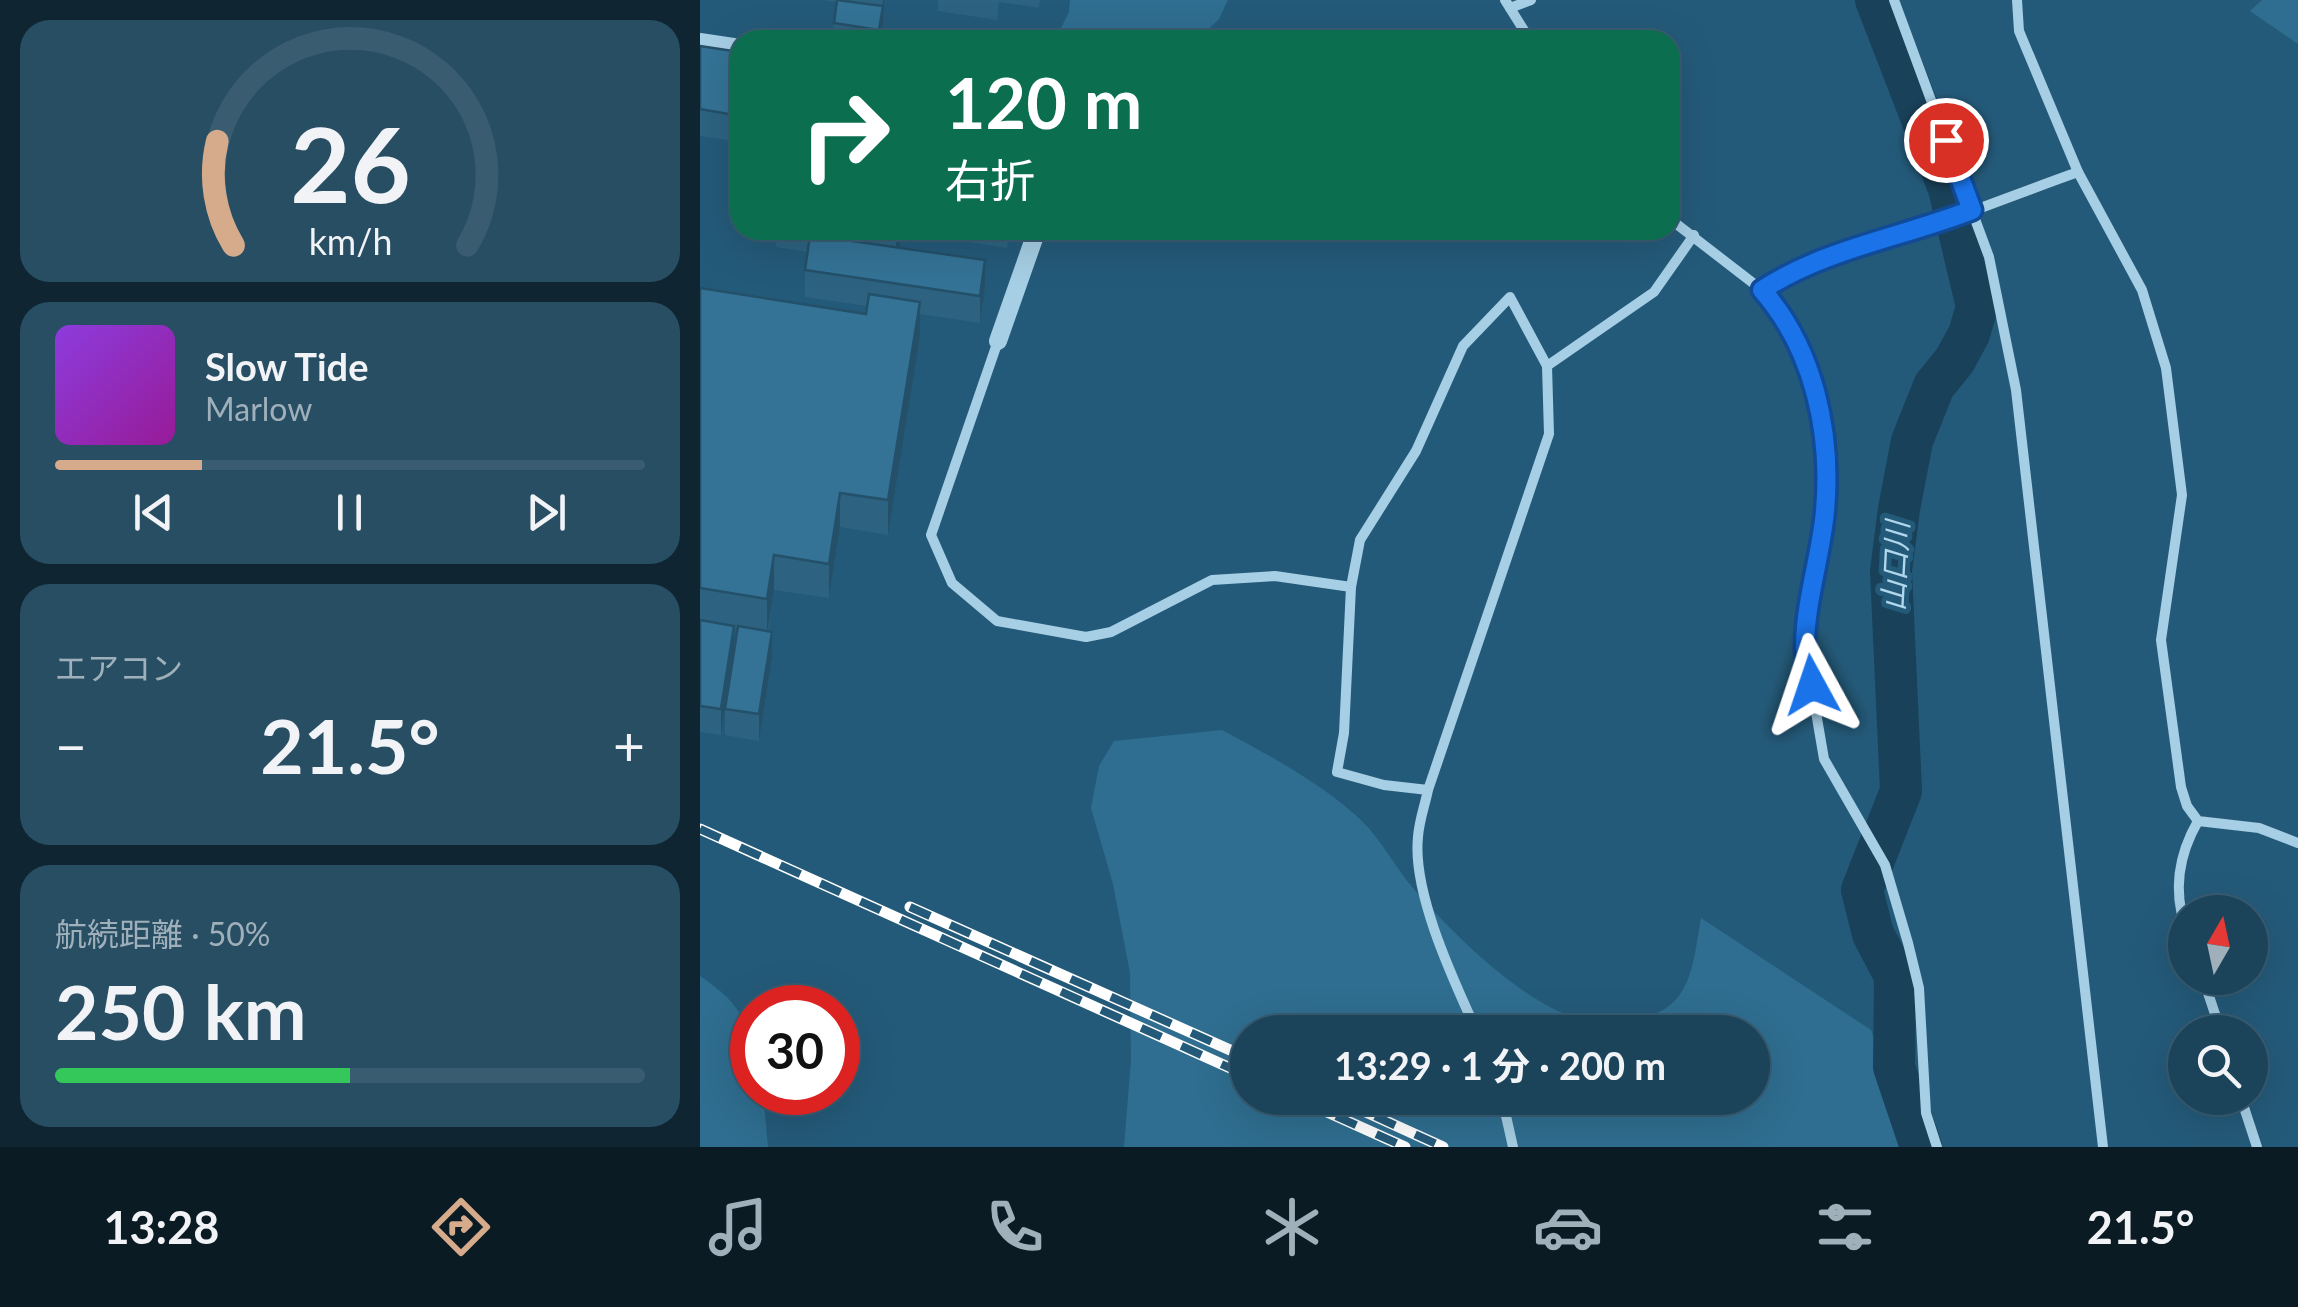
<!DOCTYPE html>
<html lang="ja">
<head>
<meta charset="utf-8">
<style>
  :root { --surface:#1b445b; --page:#284e64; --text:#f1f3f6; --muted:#a0b0bb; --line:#395c71; --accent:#d6ab8b }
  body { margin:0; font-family:Lato,"Noto Sans JP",sans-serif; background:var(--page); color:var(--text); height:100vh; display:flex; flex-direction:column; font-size:38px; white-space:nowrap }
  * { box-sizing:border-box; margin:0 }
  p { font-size:32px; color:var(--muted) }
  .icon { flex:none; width:55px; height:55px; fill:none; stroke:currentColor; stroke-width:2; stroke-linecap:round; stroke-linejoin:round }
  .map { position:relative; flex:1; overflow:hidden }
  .sheet { display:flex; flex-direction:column; gap:20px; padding:20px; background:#0f2532; width:700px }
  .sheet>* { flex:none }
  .guide { position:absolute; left:30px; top:30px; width:950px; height:210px; border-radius:30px; box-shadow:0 10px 40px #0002,0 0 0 2px var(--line); background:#0b6e4f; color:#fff; overflow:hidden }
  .needle { width:65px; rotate:9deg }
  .controls { position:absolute; left:1468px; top:895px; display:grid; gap:20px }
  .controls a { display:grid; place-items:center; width:100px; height:100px; border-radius:50%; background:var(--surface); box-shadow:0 10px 40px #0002,0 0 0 2px var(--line); font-size:50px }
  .speed { position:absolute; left:30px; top:985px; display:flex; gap:20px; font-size:50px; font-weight:700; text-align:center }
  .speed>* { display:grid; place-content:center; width:130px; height:130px; border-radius:50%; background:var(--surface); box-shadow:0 10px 40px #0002,0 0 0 2px var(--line); line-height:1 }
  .speed .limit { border:15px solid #d22; background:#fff; color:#111 }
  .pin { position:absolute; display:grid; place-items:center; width:85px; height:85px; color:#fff; margin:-42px; border:5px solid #fff; border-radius:50%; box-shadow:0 2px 10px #0007 }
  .me { position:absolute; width:110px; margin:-55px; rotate:355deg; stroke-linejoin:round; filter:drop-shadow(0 0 8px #0008) }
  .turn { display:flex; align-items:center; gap:35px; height:210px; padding:0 50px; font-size:45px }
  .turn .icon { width:130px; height:130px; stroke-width:2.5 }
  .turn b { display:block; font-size:70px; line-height:85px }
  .big { font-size:75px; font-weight:700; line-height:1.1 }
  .sheet .card { flex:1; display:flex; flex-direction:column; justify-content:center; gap:15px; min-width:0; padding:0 35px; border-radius:30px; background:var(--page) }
  .sheet .dial { align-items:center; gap:0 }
  .dial svg { height:260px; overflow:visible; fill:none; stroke:var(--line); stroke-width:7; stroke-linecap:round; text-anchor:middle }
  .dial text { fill:var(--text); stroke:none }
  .song { display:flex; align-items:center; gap:30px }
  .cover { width:120px; height:120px; border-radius:15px; background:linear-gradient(135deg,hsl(270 70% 55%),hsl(300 70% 35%)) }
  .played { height:10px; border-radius:5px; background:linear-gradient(90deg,var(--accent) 25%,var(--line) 25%) }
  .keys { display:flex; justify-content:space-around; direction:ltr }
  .heat { display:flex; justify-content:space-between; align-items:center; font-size:55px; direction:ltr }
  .charge { height:15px; border-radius:8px; background:linear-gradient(90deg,#34c759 50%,var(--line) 0) }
  .trip { position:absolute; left:530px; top:1015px; width:540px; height:100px; border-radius:50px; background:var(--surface); box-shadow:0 10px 40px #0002,0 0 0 2px var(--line); font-weight:700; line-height:100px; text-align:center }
  .dock { display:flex; height:160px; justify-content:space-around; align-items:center; background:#0b1b24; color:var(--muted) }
  .dock .icon { width:70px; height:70px }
  .dock .selected { color:var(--accent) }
  .dock b { font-size:45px; color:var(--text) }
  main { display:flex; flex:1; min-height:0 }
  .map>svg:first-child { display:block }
</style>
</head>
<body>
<main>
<section class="sheet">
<div class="card dial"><svg viewBox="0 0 100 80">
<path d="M14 69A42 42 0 1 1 86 69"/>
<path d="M14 69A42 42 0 0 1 9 37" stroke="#d6ab8b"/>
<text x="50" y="56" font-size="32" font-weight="700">26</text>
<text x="50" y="72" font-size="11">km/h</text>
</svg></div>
<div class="card">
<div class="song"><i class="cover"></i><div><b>Slow Tide</b><p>Marlow</p></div></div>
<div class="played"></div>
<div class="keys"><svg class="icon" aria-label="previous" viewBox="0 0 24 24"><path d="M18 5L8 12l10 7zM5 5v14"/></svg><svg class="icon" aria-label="pause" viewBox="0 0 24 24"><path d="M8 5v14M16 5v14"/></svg><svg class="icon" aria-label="next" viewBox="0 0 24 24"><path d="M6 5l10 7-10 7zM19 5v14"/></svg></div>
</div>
<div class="card"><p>エアコン</p>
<div class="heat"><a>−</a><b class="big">21.5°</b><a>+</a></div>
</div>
<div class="card"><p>航続距離 · 50%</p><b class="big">250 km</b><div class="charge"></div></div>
</section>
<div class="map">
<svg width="1598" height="1147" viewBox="0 0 1598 1147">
  <rect width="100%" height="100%" fill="#245a79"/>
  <g fill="#2f6e90" fill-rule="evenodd">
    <path d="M 370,0 L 528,0 L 519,19 L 497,40 L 355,40 L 369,12 Z"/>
    <path d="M 1562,0 L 1598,0 L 1598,44 L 1550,11 Z"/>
    <path d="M 522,730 C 567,754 626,786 662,821 C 682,841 695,867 713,888 C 751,932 829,1011 887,1020 C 899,1022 913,1019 925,1019 C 991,1017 992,970 1001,918 L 1171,1030 L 1213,1147 L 424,1147 L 431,1060 L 430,973 L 413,884 L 391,808 L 399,766 L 414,741 ZM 548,1032 L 1052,1032 L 1052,1098 L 548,1098 Z"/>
    <path d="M 0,976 C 52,1011 52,1033 52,1092 L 63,1093 L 68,1147 L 0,1147 Z"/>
  </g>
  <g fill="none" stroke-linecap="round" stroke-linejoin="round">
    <path stroke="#194159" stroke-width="42" d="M 1176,0 L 1249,189 L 1277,307 L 1269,334 L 1255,360 L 1234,386 L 1212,441 L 1199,509 L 1191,571 L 1201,791 L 1162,890 L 1173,934 L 1195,976 L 1194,1067 L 1221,1147"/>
    <g stroke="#a6cee4" stroke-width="10">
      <path d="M 805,0 L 830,40"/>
      <path d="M 1194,0 L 1289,257 L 1316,390 L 1403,1147"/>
      <path d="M 1317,0 L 1319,31 L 1378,172 L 1442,290 L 1466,368 L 1482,495 L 1461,640 L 1481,787 L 1487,806 L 1498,821 L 1559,828 L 1598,843"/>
      <path d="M 810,8 L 831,0"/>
      <path d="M 970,219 L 1062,290 L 1085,316 L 1105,356 L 1127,448 L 1125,511 L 1105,648 L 1124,759 L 1185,865 L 1208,943 L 1219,988 L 1226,1113 L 1237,1147"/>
      <path d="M 1062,290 C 1113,255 1176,246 1234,225 C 1282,208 1330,189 1378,172"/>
      <path d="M 298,341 L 231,535 L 252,583 L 297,621 L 386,637 L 411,632 L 512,580 L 575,576 L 651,587"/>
      <path d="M 847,366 L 954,292 L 994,235"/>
      <path d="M 728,790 L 684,785 L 637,772 L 644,733 L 651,587 L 660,540 L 716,451 L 763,346 L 810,297 L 847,366 L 849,434 L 728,790 C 725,805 719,821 718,837 C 712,893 754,981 777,1032"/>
      <path d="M 1485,926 C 1473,889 1479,854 1498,821"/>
      <path d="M 1503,978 L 1521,1032"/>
      <path d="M 802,1098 L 813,1147"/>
      <path d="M 1541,1098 L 1557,1147"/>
    </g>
    <g stroke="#a6cee4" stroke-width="18">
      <path d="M 0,42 L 40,48"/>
      <path d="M 298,341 L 337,230"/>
    </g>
    <defs>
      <g id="rail">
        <path d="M 0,829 L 548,1076"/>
        <path d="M 210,907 L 548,1058"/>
        <path d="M 596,1098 L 705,1147"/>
        <path d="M 635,1098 L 743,1147"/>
      </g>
    </defs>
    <use href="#rail" stroke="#fff" stroke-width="11"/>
    <use href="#rail" stroke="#245a79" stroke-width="8" stroke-dasharray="22" stroke-linecap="butt"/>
  </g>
  <g fill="#2d6381">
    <path d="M 123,0 L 184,0 L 180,40 L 134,40 L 134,23 L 137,2 Z"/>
    <path d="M 238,0 L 340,0 L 339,8 L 299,2 L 297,20 L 238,11 Z"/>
    <path d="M 0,46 L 40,52 L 40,142 L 0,136 Z"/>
    <path d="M 76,230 L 202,230 L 199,248 L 285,287 L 280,323 L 220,314 L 220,337 L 188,535 L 140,527 L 129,598 L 74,590 L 68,631 L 72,658 L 59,741 L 25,735 L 25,709 L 38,629 L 34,628 L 34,652 L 21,735 L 0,732 L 0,288 L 166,314 L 167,306 L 105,297 L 105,270 L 108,252 L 76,247 Z"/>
    <path d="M 212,230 L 310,230 L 307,248 L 212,233 Z"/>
  </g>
  <g fill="#245069">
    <path d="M 183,0 L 184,0 L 183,24 L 179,40 Z"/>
    <path d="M 196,230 L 202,230 L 196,266 Z"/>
    <path d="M 285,260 L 285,287 L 280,323 L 280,296 Z"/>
    <path d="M 220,302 L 220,337 L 188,535 L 188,500 Z"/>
    <path d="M 140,493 L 140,527 L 129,598 L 129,564 Z"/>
    <path d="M 74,555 L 74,590 L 67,633 L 67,599 Z"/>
    <path d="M 34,626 L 34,652 L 21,735 L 21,709 Z"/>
    <path d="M 72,632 L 72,658 L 59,741 L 59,714 Z"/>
  </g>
  <g fill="#347396" stroke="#245069" stroke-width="2.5">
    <path d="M 137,0 L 183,6 L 179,30 L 134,23 Z"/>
    <path d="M 0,46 L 40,52 L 40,116 L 0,109 Z"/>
    <path d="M 110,235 L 285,260 L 280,296 L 105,270 Z"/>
    <path d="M 0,288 L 166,314 L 169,294 L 220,302 L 188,500 L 140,493 L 129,564 L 74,555 L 67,599 L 0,588 Z"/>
    <path d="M 0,620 L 34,626 L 21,709 L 0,706 Z"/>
    <path d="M 38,626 L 72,632 L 59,714 L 25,709 Z"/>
  </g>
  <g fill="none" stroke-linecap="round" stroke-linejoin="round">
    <defs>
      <path id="route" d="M 1112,685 C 1109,673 1105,659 1105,647 C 1105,602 1121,556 1125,511 C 1132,433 1114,349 1062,290 C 1124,249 1203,237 1272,210 L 1246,140"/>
    </defs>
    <use href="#route" stroke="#114b97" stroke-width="25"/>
    <use href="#route" stroke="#1a73e8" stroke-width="18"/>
  </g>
  <g text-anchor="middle" stroke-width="10" stroke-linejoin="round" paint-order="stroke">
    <g font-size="30" font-style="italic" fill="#b1d7ec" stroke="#245a79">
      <text transform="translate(1196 566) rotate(-87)" y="10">山口川</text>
    </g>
  </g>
</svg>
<div class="controls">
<a><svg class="needle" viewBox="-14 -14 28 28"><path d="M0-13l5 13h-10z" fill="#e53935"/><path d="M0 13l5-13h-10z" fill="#a0b0bb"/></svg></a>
<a><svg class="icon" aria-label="search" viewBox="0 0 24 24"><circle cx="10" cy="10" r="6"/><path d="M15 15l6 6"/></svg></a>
</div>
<div class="speed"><div class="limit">30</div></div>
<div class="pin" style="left:1246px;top:140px;background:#d93025"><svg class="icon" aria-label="arrive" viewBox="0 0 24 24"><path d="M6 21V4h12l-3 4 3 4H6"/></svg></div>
<svg class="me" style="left:1112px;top:685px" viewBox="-20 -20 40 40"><path d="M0-17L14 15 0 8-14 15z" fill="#1a73e8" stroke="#fff" stroke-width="4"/></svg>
<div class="trip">13:29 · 1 分 · 200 m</div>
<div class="guide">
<div class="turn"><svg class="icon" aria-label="right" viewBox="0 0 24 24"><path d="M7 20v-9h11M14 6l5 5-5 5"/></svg><div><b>120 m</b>右折</div></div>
</div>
</div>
</main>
<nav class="dock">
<b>13:28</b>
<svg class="icon selected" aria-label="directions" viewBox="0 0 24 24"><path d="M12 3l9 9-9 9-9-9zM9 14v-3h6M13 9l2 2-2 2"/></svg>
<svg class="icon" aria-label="music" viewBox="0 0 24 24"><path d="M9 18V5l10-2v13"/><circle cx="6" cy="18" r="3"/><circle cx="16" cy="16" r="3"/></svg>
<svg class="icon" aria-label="phone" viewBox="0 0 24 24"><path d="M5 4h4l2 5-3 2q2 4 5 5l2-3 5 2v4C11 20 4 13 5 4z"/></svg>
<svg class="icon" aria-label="climate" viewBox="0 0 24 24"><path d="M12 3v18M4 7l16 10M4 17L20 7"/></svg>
<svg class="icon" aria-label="car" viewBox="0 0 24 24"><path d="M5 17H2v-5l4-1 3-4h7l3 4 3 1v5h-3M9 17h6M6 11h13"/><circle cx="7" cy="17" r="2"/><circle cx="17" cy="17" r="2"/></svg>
<svg class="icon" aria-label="filters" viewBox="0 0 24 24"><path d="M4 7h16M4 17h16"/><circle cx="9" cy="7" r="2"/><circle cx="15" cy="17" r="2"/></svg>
<b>21.5°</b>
</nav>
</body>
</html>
